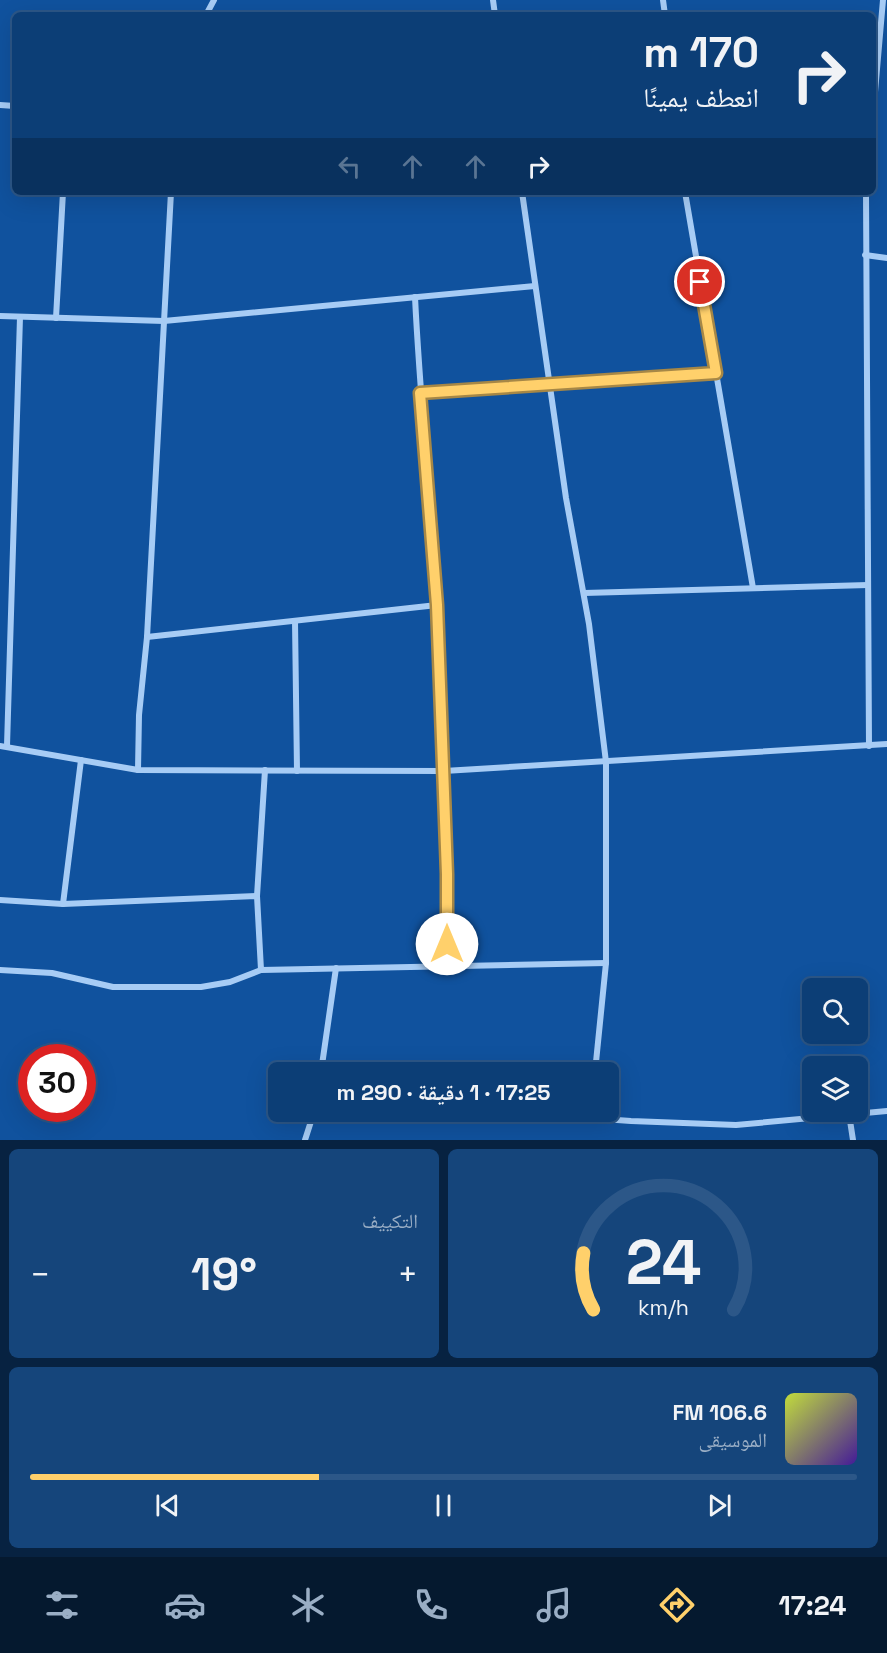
<!DOCTYPE html>
<html lang="ar">
<head>
<meta charset="utf-8">
<style>
  :root { --surface:#0c3e76; --page:#15457b; --text:#f1f3f6; --muted:#9aaec5; --line:#2c5788; --accent:#ffd06b }
  body { margin:0; font-family:"Space Grotesk","Noto Naskh Arabic",sans-serif; background:var(--page); color:var(--text); direction:rtl; height:100vh; display:flex; flex-direction:column; font-size:22px; white-space:nowrap }
  * { box-sizing:border-box; margin:0 }
  p { font-size:20px; color:var(--muted) }
  .icon { flex:none; width:33px; height:33px; fill:none; stroke:currentColor; stroke-width:2; stroke-linecap:round; stroke-linejoin:round }
  .map { position:relative; height:1140px; overflow:hidden; direction:ltr }
  .details { display:flex; flex-direction:column; gap:9px; padding:9px; background:#072241; flex:1 }
  .details>* { flex:none }
  .top-card { position:absolute; left:12px; top:12px; width:864px; height:183px; border-radius:9px; box-shadow:0 6px 24px #0002,0 0 0 2px var(--line); direction:rtl; background:#0c3e76; color:var(--text); overflow:hidden }
  .buttons { position:absolute; left:802px; top:978px; display:grid; gap:12px }
  .buttons a { display:grid; place-items:center; width:66px; height:66px; border-radius:9px; background:var(--surface); box-shadow:0 6px 24px #0002,0 0 0 2px var(--line); font-size:30px }
  .speed { position:absolute; left:18px; top:1044px; display:flex; gap:12px; font-size:30px; font-weight:700; text-align:center }
  .speed>* { display:grid; place-content:center; width:78px; height:78px; border-radius:50%; background:var(--surface); box-shadow:0 6px 24px #0002,0 0 0 2px var(--line); line-height:1 }
  .speed .limit { border:9px solid #d22; background:#fff; color:#111 }
  .pin { position:absolute; display:grid; place-items:center; width:51px; height:51px; color:#fff; margin:-26px; border:3px solid #fff; border-radius:50%; box-shadow:0 2px 6px #0007 }
  .me { position:absolute; width:66px; margin:-33px; rotate:0deg; stroke-linejoin:round; filter:drop-shadow(0 0 4px #0008) }
  .turn { display:flex; align-items:center; gap:21px; height:126px; padding:0 18px; font-size:27px }
  .turn .icon { width:78px; height:78px; stroke-width:2.5 }
  .turn b { display:block; font-size:42px; line-height:51px }
  .lanes { display:flex; align-items:center; height:57px; padding:0 18px; background:#0003; justify-content:center; gap:30px; direction:ltr }
  .lanes .off { opacity:.35 }
  .big { font-size:45px; font-weight:700; line-height:1.1 }
  .details .tile { flex:1; display:flex; flex-direction:column; justify-content:center; gap:9px; min-width:0; padding:0 21px; border-radius:9px; background:var(--page) }
  .details .dial { align-items:center; gap:0 }
  .dial svg { height:156px; overflow:visible; fill:none; stroke:var(--line); stroke-width:7; stroke-linecap:round; text-anchor:middle }
  .dial text { fill:var(--text); stroke:none }
  .song { display:flex; align-items:center; gap:18px }
  .cover { width:72px; height:72px; border-radius:9px; background:linear-gradient(135deg,hsl(70 70% 55%),hsl(260 70% 35%)) }
  .played { height:6px; border-radius:3px; background:linear-gradient(90deg,var(--accent) 35%,var(--line) 35%) }
  .keys { display:flex; justify-content:space-around; direction:ltr }
  .heat { display:flex; justify-content:space-between; align-items:center; font-size:33px; direction:ltr }
  .details .tiles { flex:1; display:grid; gap:9px; grid-template-columns:1fr 1fr }
  .tile:last-child { grid-column:span 2 }
  .trip { position:absolute; left:268px; top:1062px; width:351px; height:60px; border-radius:9px; background:var(--surface); box-shadow:0 6px 24px #0002,0 0 0 2px var(--line); font-weight:700; line-height:60px; text-align:center; direction:rtl }
  .tab-bar { display:flex; height:96px; justify-content:space-around; align-items:center; background:#05192f; color:var(--muted) }
  .tab-bar .icon { width:42px; height:42px }
  .tab-bar .current { color:var(--accent) }
  .tab-bar b { font-size:27px; color:var(--text) }
  .map>svg:first-child { display:block }
</style>
</head>
<body>
<div class="map">
<svg width="887" height="1140" viewBox="0 0 887 1140">
  <rect width="100%" height="100%" fill="#10529e"/>
  <g fill="none" stroke-linecap="round" stroke-linejoin="round">
    <g stroke="#a7ccf5" stroke-width="6">
      <path d="M 493,0 L 495,15"/>
      <path d="M 663,0 L 665,15"/>
      <path d="M 206,15 L 214,0"/>
      <path d="M 0,105 L 15,106"/>
      <path d="M 873,115 L 883,0"/>
      <path d="M 522,192 L 566,498 L 589,624 L 606,762 L 606,963 L 595,1072"/>
      <path d="M 685,192 L 753,588"/>
      <path d="M 866,192 L 869,746"/>
      <path d="M 865,255 L 887,258"/>
      <path d="M 415,297 C 420,400 431,502 437,605 C 445,725 447,847 447,967"/>
      <path d="M 0,316 L 164,321 L 535,286"/>
      <path d="M 56,318 L 63,192"/>
      <path d="M 420,393 L 716,373"/>
      <path d="M 584,593 L 868,585"/>
      <path d="M 295,621 L 297,771"/>
      <path d="M 147,637 L 437,605"/>
      <path d="M 0,746 L 138,770 L 444,771 L 887,744"/>
      <path d="M 7,746 L 20,317"/>
      <path d="M 138,770 L 139,715 L 147,637 L 171,192"/>
      <path d="M 257,896 L 265,770"/>
      <path d="M 0,900 L 63,904 L 257,896 L 261,970 L 606,963"/>
      <path d="M 63,904 L 81,760"/>
      <path d="M 0,970 L 52,973 L 113,987 L 201,987 L 230,982 L 261,970"/>
      <path d="M 321,1072 L 336,968"/>
      <path d="M 504,1112 L 631,1121 L 736,1125 L 887,1111"/>
      <path d="M 849,1114 L 853,1140"/>
      <path d="M 305,1140 L 314,1112"/>
    </g>
  </g>
  <g fill="none" stroke-linecap="round" stroke-linejoin="round">
    <defs>
      <path id="route" d="M 447,944 L 447,874 L 437,605 L 420,393 L 716,373 L 700,282"/>
    </defs>
    <use href="#route" stroke="#a68746" stroke-width="15"/>
    <use href="#route" stroke="#ffd06b" stroke-width="10"/>
  </g>
</svg>
<div class="buttons">
<a><svg class="icon" aria-label="search" viewBox="0 0 24 24"><circle cx="10" cy="10" r="6"/><path d="M15 15l6 6"/></svg></a>
<a><svg class="icon" aria-label="layers" viewBox="0 0 24 24"><path d="M12 4l9 5-9 5-9-5zM3 14l9 5 9-5"/></svg></a>
</div>
<div class="speed"><div class="limit">30</div></div>
<div class="pin" style="left:700px;top:282px;background:#d93025"><svg class="icon" aria-label="arrive" viewBox="0 0 24 24"><path d="M6 21V4h12l-3 4 3 4H6"/></svg></div>
<svg class="me" style="left:447px;top:944px" viewBox="-20 -20 40 40"><circle r="19" fill="#fff"/><path d="M0-13L10 11 0 6-10 11z" fill="#ffd06b"/></svg>
<div class="trip">17:25 · 1 دقيقة · 290 m</div>
<div class="top-card">
<div class="turn"><svg class="icon" aria-label="right" viewBox="0 0 24 24"><path d="M7 20v-9h11M14 6l5 5-5 5"/></svg><div><b>170 m</b>انعطف يمينًا</div></div>
<div class="lanes"><svg class="icon off" aria-label="left" viewBox="0 0 24 24"><path d="M17 20v-9H6M10 6l-5 5 5 5"/></svg><svg class="icon off" aria-label="ahead" viewBox="0 0 24 24"><path d="M12 20V5M6 11l6-6 6 6"/></svg><svg class="icon off" aria-label="ahead" viewBox="0 0 24 24"><path d="M12 20V5M6 11l6-6 6 6"/></svg><svg class="icon" aria-label="right" viewBox="0 0 24 24"><path d="M7 20v-9h11M14 6l5 5-5 5"/></svg></div>
</div>
</div>
<section class="details">
<div class="tiles">
<div class="tile dial"><svg viewBox="0 0 100 80">
<path d="M14 69A42 42 0 1 1 86 69"/>
<path d="M14 69A42 42 0 0 1 9 40" stroke="#ffd06b"/>
<text x="50" y="56" font-size="32" font-weight="700">24</text>
<text x="50" y="72" font-size="11">km/h</text>
</svg></div>
<div class="tile"><p>التكييف</p>
<div class="heat"><a>−</a><b class="big">19°</b><a>+</a></div>
</div>
<div class="tile">
<div class="song"><i class="cover"></i><div><b>106.6 FM</b><p>الموسيقى</p></div></div>
<div class="played"></div>
<div class="keys"><svg class="icon" aria-label="previous" viewBox="0 0 24 24"><path d="M18 5L8 12l10 7zM5 5v14"/></svg><svg class="icon" aria-label="pause" viewBox="0 0 24 24"><path d="M8 5v14M16 5v14"/></svg><svg class="icon" aria-label="next" viewBox="0 0 24 24"><path d="M6 5l10 7-10 7zM19 5v14"/></svg></div>
</div>
</div>
</section>
<nav class="tab-bar">
<b>17:24</b>
<svg class="icon current" aria-label="directions" viewBox="0 0 24 24"><path d="M12 3l9 9-9 9-9-9zM9 14v-3h6M13 9l2 2-2 2"/></svg>
<svg class="icon" aria-label="music" viewBox="0 0 24 24"><path d="M9 18V5l10-2v13"/><circle cx="6" cy="18" r="3"/><circle cx="16" cy="16" r="3"/></svg>
<svg class="icon" aria-label="phone" viewBox="0 0 24 24"><path d="M5 4h4l2 5-3 2q2 4 5 5l2-3 5 2v4C11 20 4 13 5 4z"/></svg>
<svg class="icon" aria-label="climate" viewBox="0 0 24 24"><path d="M12 3v18M4 7l16 10M4 17L20 7"/></svg>
<svg class="icon" aria-label="car" viewBox="0 0 24 24"><path d="M5 17H2v-5l4-1 3-4h7l3 4 3 1v5h-3M9 17h6M6 11h13"/><circle cx="7" cy="17" r="2"/><circle cx="17" cy="17" r="2"/></svg>
<svg class="icon" aria-label="filters" viewBox="0 0 24 24"><path d="M4 7h16M4 17h16"/><circle cx="9" cy="7" r="2"/><circle cx="15" cy="17" r="2"/></svg>
</nav>
</body>
</html>
